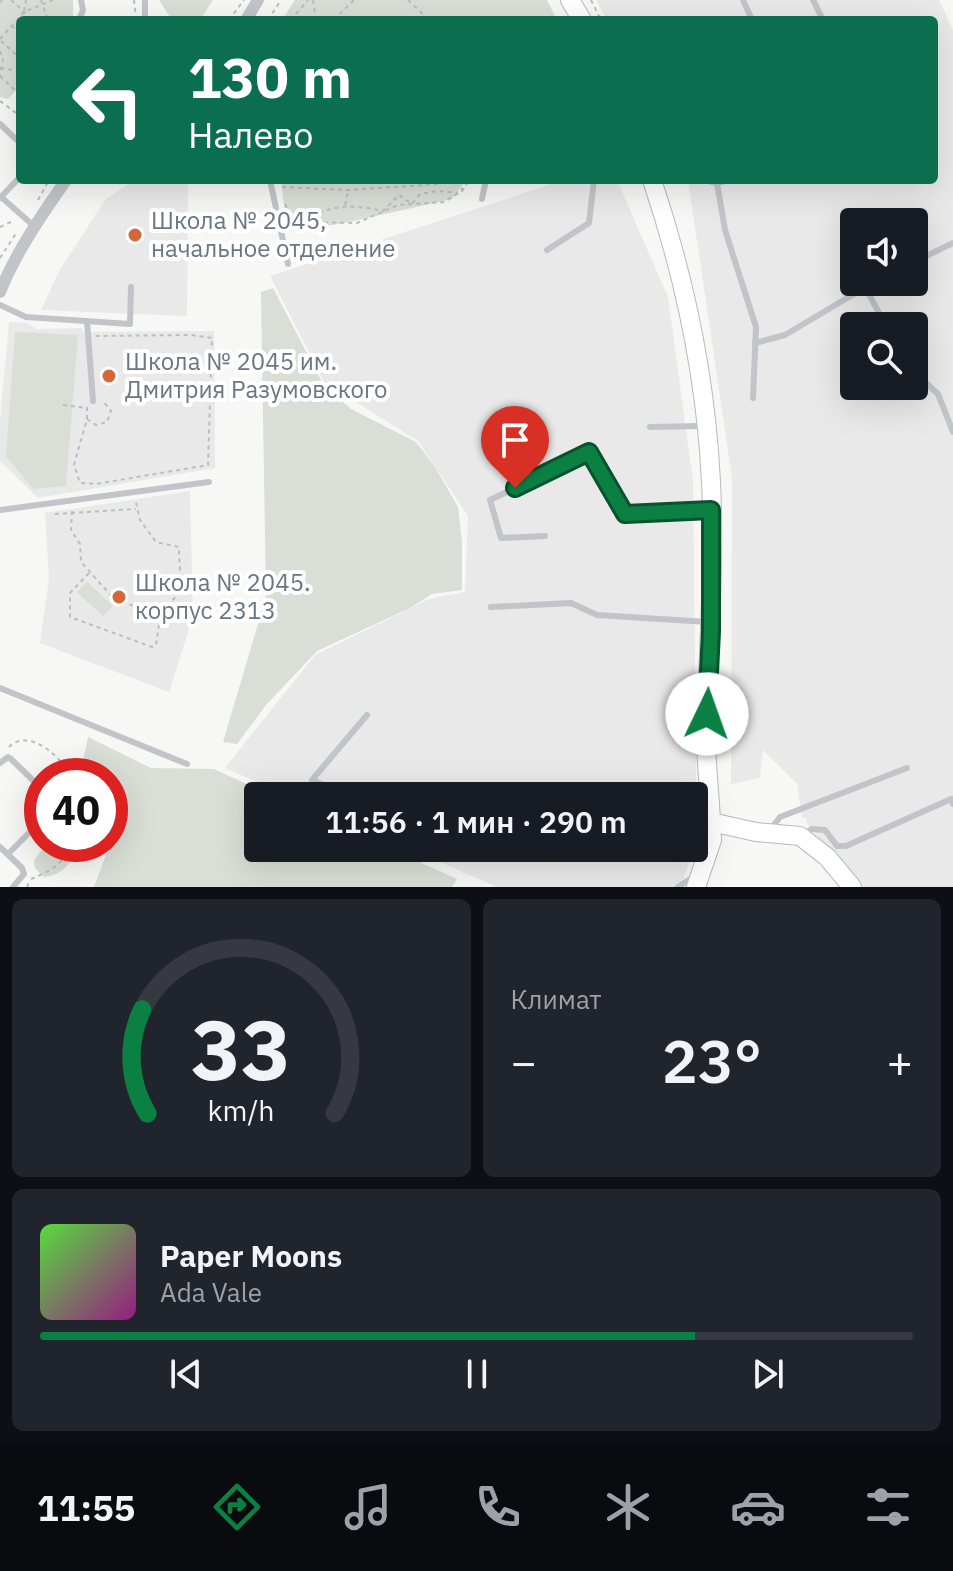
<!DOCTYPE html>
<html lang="ru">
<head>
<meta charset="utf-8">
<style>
  :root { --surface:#171b24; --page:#20242c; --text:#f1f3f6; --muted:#9ea1a6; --line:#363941; --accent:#0b8043 }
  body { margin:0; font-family:"IBM Plex Sans",sans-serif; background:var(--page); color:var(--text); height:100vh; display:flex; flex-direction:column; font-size:30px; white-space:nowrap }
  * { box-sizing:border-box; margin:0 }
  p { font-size:26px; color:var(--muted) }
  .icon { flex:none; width:44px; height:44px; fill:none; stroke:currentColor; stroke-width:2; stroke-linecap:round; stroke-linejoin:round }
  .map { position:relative; height:887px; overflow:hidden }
  .side { display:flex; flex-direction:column; gap:12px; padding:12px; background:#0d0f14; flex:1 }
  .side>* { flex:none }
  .hud { position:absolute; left:16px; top:16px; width:922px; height:168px; border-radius:8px; box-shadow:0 8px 32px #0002; background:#0b6e4f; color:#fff; overflow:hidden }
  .tools { position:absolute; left:840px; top:208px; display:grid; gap:16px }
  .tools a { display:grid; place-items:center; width:88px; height:88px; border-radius:8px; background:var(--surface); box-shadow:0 8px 32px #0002; font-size:40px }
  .speed { position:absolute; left:24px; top:758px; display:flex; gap:16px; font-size:40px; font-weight:700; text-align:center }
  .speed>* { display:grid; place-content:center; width:104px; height:104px; border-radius:50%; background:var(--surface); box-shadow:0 8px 32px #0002; line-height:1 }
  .speed .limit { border:12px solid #d22; background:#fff; color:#111 }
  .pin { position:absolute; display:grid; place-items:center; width:68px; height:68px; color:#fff; margin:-82px -34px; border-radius:50% 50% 50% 0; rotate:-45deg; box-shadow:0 0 8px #0007 }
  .pin .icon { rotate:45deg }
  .me { position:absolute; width:88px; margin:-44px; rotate:3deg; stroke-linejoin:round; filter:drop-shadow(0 0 6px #0008) }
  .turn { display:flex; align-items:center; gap:28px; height:168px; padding:0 40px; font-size:36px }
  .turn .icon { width:104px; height:104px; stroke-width:2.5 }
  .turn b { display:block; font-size:56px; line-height:68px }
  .big { font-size:60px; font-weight:600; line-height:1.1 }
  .side .tile { flex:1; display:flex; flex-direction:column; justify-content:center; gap:12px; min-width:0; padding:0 28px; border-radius:12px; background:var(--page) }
  .side .dial { align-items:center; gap:0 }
  .dial svg { height:208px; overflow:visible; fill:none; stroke:var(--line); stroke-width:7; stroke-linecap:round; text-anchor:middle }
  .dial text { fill:var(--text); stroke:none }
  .song { display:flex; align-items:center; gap:24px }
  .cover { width:96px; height:96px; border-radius:12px; background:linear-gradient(135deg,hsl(110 70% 55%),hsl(310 70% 35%)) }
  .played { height:8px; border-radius:4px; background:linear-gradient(90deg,var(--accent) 75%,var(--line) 75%) }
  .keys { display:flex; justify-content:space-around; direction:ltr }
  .heat { display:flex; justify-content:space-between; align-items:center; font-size:44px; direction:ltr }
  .side .tiles { flex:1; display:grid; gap:12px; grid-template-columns:1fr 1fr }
  .tile:last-child { grid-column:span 2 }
  .trip { position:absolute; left:244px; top:782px; width:464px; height:80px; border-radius:8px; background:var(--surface); box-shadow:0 8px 32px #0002; font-weight:600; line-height:80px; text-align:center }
  .tabs { display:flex; height:128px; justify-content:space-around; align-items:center; background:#090b0e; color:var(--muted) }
  .tabs .icon { width:56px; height:56px }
  .tabs .selected { color:var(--accent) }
  .tabs b { font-size:36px; color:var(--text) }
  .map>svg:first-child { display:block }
</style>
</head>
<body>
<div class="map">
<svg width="953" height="887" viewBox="0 0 953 887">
  <rect width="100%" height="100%" fill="#f7f8f5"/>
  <g fill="#e8e9e8" fill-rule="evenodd">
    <path d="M 596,0 L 939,0 L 953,30 L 953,887 L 862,887 L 808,825 L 805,817 L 802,818 L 797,784 L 763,750 L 760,778 L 731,784 L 732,478 L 688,180 L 934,180 L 934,20 L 607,20 ZM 854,222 L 914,222 L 914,282 L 854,282 ZM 854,326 L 914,326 L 914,386 L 854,386 Z"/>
    <path d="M 135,180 L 183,180 L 188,185 L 187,316 L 41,310 L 59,271 L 106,199 Z"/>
    <path d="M 564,180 L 617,180 L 668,297 L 693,481 L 697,836 L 694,847 L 694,796 L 289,796 L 225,768 L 315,655 L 429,599 L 465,592 L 468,516 L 418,441 L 324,382 L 270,276 Z"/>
    <path d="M 9,322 L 27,323 L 36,329 L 81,328 L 84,332 L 214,331 L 215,468 L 38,498 L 0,461 L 0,421 Z"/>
    <path d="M 190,491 L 193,617 L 169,692 L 40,643 L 49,578 L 45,513 Z"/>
    <path d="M 408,848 L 694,848 L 681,887 L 497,887 Z"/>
  </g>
  <g fill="#d9ded6">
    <path d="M 0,0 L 73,0 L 73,20 L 20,20 L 20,86 L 8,99 L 0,97 Z"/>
    <path d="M 159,0 L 213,0 L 200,20 L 172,20 Z"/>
    <path d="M 295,0 L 547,0 L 557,20 L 282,20 Z"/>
    <path d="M 281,180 L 466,180 L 452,199 L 340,224 L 287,231 Z"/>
    <path d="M 273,288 L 323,384 L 351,409 L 416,442 L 435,467 L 458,507 L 462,542 L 462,590 L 432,594 L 410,608 L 317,651 L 266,705 L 237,744 L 223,742 L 266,597 L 261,292 Z"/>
    <path d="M 15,332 L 78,335 L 66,486 L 33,489 L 6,456 Z"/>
    <path d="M 87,582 L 113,606 L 103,616 L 77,592 Z"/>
    <path d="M 88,737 L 151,768 L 214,769 L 273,796 L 258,796 L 258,848 L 388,848 L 457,879 L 452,887 L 94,887 L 122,812 L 110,800 L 110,776 L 86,776 L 81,770 Z"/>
    <path d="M 56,844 L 78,844 C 72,862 64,875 44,877 L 35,868 L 34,860 L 44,847 Z"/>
  </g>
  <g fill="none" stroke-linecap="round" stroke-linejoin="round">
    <defs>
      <g id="secondary">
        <path d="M 570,0 L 582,20"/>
        <path d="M 652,180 C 685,278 706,379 711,482 C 715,567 708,652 706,737 C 706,765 710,794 711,822 L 756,832 L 800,836 L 827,857 L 852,887"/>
        <path d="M 696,887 L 712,840 L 711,822"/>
      </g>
    </defs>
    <use href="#secondary" stroke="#b6babe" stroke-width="20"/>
    <g stroke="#bbbdc0" stroke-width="2" stroke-dasharray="4 4" stroke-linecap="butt">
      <path d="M 11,0 L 33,20"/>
      <path d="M 41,0 L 47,17 L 45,20"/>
      <path d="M 134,0 L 136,19"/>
      <path d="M 313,0 L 316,20"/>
      <path d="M 408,0 L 429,20"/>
      <path d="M 591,0 L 601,20"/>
      <path d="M 0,3 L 2,0"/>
      <path d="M 24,11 L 26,0"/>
      <path d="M 229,20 L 244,0"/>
      <path d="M 268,20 L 281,0"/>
      <path d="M 291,20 L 308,0"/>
      <path d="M 334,20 L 354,0"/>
      <path d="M 11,26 L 20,31"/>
      <path d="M 0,39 L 24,12 L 53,0"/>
      <path d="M 1,41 L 20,58"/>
      <path d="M 0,51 L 3,59 L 0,76"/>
      <path d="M 0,68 L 20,71"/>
      <path d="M 0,76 L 20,95"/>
      <path d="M 0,101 L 20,116"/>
      <path d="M 461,180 L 462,190"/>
      <path d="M 282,187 L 348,190 L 439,184 L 442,180"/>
      <path d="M 38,200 L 49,180"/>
      <path d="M 285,204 L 292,217 L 303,222 L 357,223 L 398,205 L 444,202 L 462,191 L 469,180"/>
      <path d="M 345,205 L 348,192"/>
      <path d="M 305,220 C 334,204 351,204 383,211 L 399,195 L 412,204 L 420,194 L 438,191 L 458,193"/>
      <path d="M 0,227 L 13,221"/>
      <path d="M 0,258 L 17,232"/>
      <path d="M 63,405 L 86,408"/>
      <path d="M 87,407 L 87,419 L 74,465 L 80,483 L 96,484 L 208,465 L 212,338 L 191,335 L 95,336"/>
      <path d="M 87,419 L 96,425 L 107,422 L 111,411 L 103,401"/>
      <path d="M 72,511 L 71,530 L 80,544 L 81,562 L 116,601 L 157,612 C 188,596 179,578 179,547 L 156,542 L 140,520 L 136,502"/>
      <path d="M 55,514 L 136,509"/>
      <path d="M 89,573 L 70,593 L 70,617 L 152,647 L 156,645 L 161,611"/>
      <path d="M 9,747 C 29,727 61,757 71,776"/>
      <path d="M 31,879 C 48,872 66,864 69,844"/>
      <path d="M 27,887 L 30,880"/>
    </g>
    <g stroke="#c1c4c8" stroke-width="6">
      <path d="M 145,0 L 145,20"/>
      <path d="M 743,0 L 752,20"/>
      <path d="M 813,0 L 823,20"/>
      <path d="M 79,20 L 83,10 L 81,0"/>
      <path d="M 0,124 L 20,143"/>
      <path d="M 270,180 L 288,264"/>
      <path d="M 704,180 L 717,183 L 729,180"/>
      <path d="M 717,183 L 725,230 L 756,327 L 753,398"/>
      <path d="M 1,197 L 34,226"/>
      <path d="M 0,198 L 20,177"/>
      <path d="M 482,199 L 486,180"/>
      <path d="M 547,250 L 589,223 L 594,180"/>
      <path d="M 914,262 L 953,243"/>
      <path d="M 865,287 L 886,326"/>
      <path d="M 0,305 L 26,317 L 130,324 L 131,287"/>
      <path d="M 87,321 L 93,401"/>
      <path d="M 755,343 L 785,335 L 874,282"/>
      <path d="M 914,372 L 938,394 L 953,432"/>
      <path d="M 650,427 L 703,426"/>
      <path d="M 0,510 L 209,482"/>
      <path d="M 545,536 L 501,538 L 490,500 L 589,452 L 625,514 L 711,510"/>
      <path d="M 491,607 L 571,603 L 597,615 L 708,622"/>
      <path d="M 0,688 L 187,764"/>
      <path d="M 0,763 L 8,757 L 11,759 L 42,789"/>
      <path d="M 350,796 L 312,780 L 367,715"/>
      <path d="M 401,796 C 438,783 482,788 521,796"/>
      <path d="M 694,827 L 710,823"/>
      <path d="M 770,830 L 780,817 L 907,768"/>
      <path d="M 804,834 L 812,829 L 825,830 L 837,846 L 846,846 L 951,799 L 953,804"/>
      <path d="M 0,847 L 22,868 L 24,874 L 13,887"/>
      <path d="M 8,854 L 42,820"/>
      <path d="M 678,887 L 695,876"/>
    </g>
    <g stroke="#c1c4c8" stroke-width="12">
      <path d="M 246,20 L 258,0"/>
      <path d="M 0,292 C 16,252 41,216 66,180"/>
    </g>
    <use href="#secondary" stroke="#fff" stroke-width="18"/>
  </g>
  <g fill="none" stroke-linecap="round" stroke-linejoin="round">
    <defs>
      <path id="route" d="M 515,488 L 589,452 L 625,514 L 711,510 L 711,631 L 707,714"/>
    </defs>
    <use href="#route" stroke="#07532c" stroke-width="20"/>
    <use href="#route" stroke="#0b8043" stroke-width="14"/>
  </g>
  <g fill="#d56637" stroke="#fff" stroke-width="3">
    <circle cx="135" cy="235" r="8"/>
    <circle cx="109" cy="376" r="8"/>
    <circle cx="119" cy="597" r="8"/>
  </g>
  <g text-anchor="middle" stroke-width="8" stroke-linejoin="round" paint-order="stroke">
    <g font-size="24" fill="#697684" stroke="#fff" text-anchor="start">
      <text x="151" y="229">Школа № 2045,<tspan x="151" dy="28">начальное отделение</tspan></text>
      <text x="125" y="370">Школа № 2045 им.<tspan x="125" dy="28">Дмитрия Разумовского</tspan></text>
      <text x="135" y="591">Школа № 2045.<tspan x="135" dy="28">корпус 2313</tspan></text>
    </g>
  </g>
</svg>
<div class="tools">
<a><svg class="icon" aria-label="sound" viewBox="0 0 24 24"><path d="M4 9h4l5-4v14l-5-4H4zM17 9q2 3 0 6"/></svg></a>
<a><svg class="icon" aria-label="search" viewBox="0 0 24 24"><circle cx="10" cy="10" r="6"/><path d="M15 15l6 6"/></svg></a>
</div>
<div class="speed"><div class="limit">40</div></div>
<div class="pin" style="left:515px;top:488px;background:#d93025"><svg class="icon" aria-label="arrive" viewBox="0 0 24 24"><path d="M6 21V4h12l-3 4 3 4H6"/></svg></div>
<svg class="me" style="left:707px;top:714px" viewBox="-20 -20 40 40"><circle r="19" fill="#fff"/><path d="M0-13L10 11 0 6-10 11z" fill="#0b8043"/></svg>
<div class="trip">11:56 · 1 мин · 290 m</div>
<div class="hud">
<div class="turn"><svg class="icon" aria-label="left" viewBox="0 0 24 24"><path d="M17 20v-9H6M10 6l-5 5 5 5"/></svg><div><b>130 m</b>Налево</div></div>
</div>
</div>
<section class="side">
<div class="tiles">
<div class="tile dial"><svg viewBox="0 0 100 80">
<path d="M14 69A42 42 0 1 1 86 69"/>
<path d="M14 69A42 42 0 0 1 12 29" stroke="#0b8043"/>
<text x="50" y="56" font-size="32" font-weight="700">33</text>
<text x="50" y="72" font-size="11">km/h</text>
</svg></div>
<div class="tile"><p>Климат</p>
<div class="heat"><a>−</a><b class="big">23°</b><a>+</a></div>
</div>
<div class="tile">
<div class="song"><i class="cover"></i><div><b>Paper Moons</b><p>Ada Vale</p></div></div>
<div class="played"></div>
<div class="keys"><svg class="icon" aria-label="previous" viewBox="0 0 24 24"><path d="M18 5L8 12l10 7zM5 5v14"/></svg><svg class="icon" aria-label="pause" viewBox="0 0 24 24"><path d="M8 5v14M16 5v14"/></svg><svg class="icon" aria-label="next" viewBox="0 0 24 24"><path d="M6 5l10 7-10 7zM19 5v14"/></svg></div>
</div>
</div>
</section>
<nav class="tabs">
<b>11:55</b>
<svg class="icon selected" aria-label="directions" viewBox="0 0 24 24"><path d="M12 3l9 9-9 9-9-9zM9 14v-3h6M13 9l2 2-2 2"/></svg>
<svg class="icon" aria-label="music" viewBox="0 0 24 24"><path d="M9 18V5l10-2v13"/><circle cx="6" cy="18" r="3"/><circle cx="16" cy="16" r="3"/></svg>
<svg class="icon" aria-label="phone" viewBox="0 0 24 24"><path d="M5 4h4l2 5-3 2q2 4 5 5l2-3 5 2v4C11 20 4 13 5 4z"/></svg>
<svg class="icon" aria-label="climate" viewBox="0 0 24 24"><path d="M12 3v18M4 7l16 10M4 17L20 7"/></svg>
<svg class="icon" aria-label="car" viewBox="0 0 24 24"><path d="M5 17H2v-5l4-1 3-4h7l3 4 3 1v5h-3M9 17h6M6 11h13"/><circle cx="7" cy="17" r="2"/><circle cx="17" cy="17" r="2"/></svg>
<svg class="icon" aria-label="filters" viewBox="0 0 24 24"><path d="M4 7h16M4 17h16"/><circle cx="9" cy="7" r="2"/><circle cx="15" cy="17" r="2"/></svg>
</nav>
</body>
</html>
